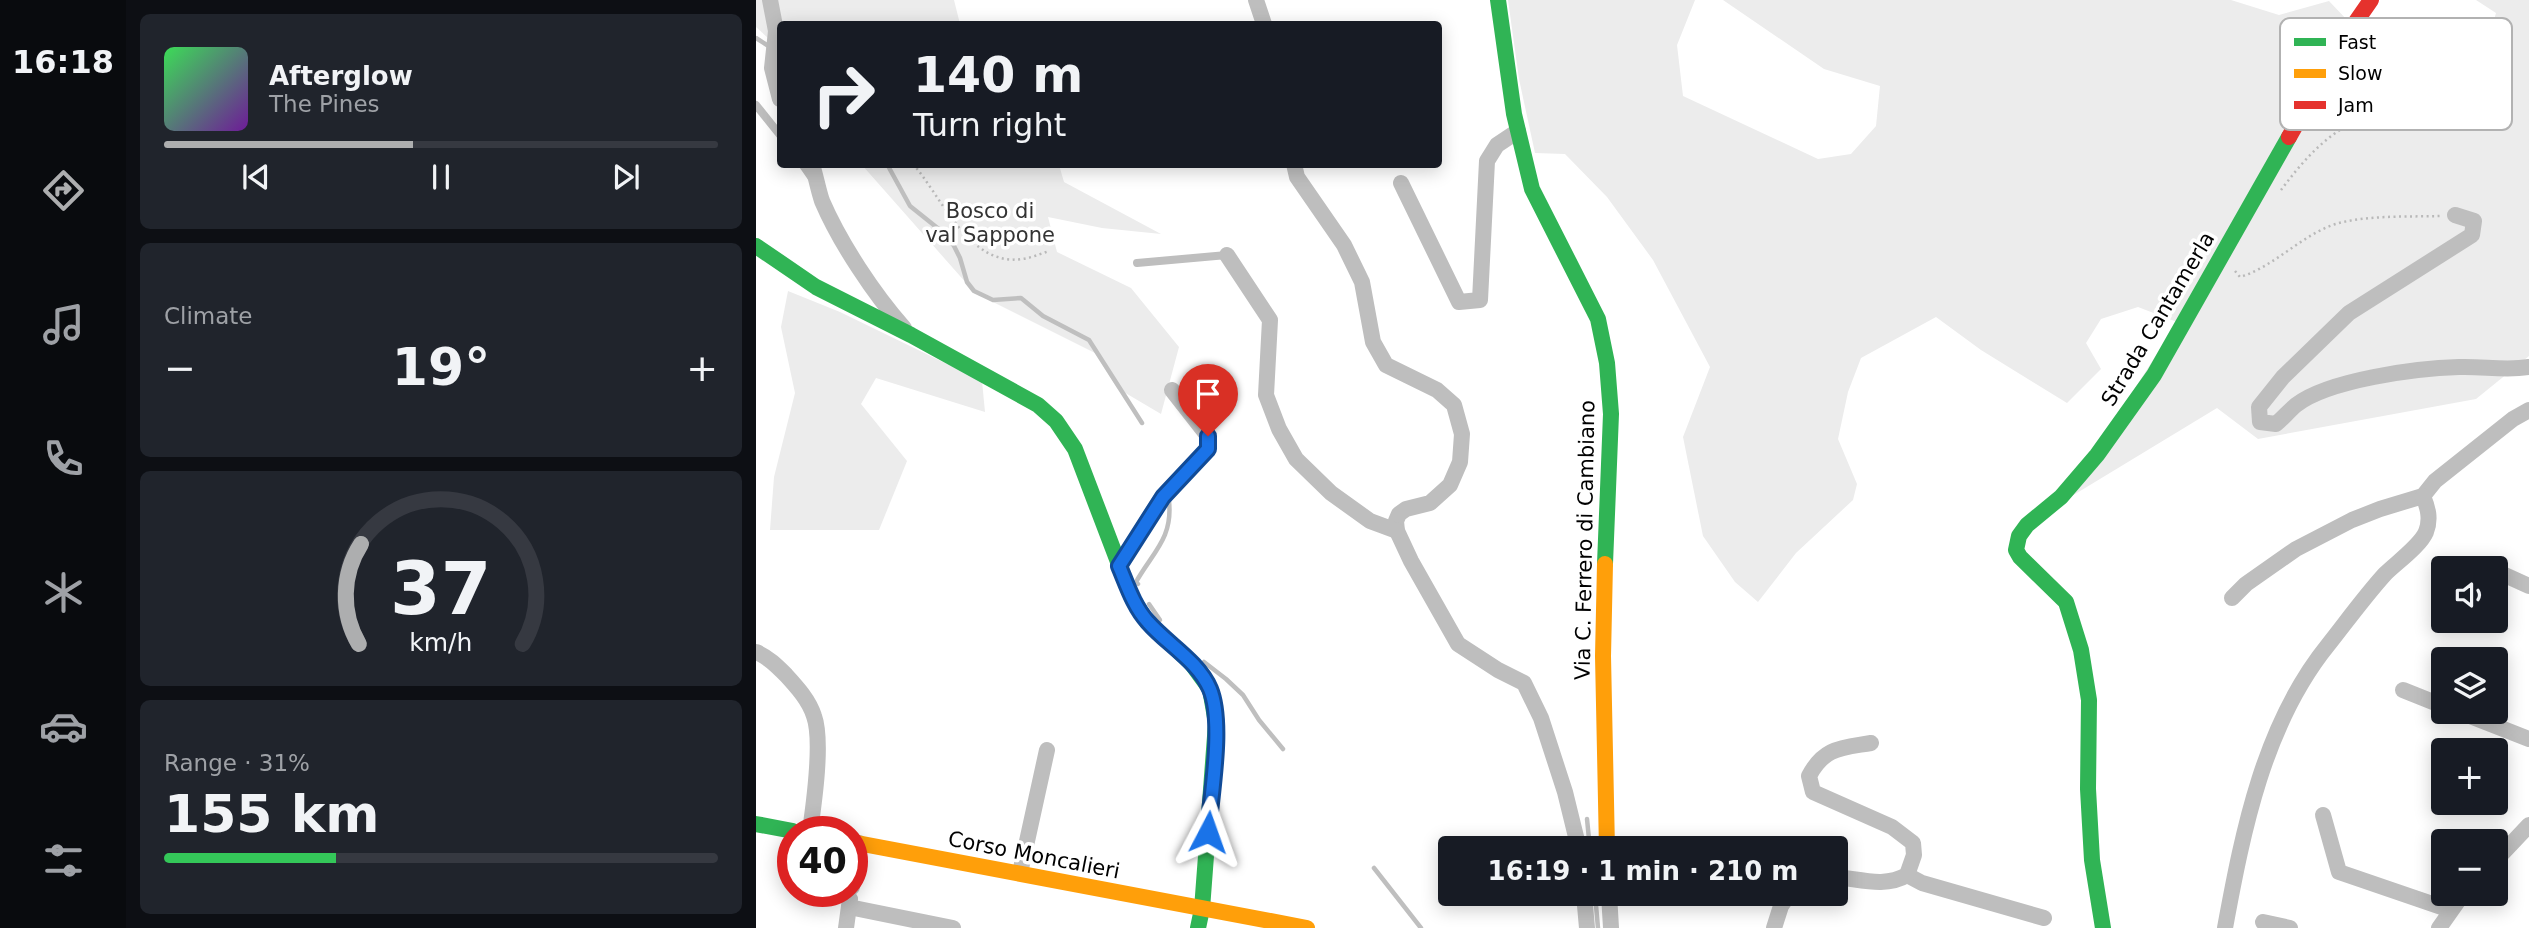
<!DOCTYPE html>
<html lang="en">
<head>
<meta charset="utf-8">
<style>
  :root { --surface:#171b24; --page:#20242c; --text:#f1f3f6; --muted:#9ea1a6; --line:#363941; --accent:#adaeaf }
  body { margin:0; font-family:"DejaVu Sans",sans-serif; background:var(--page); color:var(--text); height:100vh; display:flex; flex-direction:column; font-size:26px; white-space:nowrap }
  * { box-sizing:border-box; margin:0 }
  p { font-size:23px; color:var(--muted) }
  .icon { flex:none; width:38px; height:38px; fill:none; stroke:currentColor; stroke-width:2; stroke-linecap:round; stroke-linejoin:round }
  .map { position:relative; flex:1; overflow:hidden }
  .details { display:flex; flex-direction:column; gap:14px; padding:14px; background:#0d0f14; width:630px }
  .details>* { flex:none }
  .hud { position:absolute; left:21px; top:21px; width:665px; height:147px; border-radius:7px; box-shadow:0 4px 18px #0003; background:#171b24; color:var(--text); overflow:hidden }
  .fabs { position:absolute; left:1675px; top:556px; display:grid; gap:14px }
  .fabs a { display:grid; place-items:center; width:77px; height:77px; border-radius:7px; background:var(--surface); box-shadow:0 4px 18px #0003; font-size:35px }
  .speed { position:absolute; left:21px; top:816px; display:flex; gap:14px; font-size:35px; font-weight:700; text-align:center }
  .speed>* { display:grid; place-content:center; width:91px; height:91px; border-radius:50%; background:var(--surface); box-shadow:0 4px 18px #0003; line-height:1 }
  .speed .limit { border:10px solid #d22; background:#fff; color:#111 }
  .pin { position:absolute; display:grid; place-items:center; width:60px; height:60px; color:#fff; margin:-72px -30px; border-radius:50% 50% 50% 0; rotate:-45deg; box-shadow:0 0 7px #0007 }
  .pin .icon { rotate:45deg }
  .me { position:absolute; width:77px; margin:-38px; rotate:4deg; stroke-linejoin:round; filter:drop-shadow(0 0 5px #0008) }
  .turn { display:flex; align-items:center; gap:24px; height:147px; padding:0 21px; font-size:32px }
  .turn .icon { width:91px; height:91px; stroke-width:2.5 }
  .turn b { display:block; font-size:49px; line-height:60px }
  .big { font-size:52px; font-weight:700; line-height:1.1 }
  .details .widget { flex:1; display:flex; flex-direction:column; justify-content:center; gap:10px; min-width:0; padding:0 24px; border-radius:10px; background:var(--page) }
  .details .dial { align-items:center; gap:0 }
  .dial svg { height:182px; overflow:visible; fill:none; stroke:var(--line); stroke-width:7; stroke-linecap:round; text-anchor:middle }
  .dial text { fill:var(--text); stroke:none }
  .song { display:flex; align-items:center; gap:21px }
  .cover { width:84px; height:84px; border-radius:10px; background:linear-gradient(135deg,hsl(130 70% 55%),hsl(280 70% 35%)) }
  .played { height:7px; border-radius:4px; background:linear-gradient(90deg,var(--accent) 45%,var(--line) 45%) }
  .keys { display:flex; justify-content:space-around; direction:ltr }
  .heat { display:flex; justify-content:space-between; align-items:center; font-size:38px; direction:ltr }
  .charge { height:10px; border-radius:5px; background:linear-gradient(90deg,#34c759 31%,var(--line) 0) }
  .trip { position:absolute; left:682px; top:836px; width:410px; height:70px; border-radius:7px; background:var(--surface); box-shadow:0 4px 18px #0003; font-weight:700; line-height:70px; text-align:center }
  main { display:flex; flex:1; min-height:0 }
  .menu { display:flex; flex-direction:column; width:126px; justify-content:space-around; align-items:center; background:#090b0e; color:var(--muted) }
  .menu .icon { width:49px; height:49px }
  .menu .active { color:var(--accent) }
  .menu b { font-size:32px; color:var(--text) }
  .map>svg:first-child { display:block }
</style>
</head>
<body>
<main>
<nav class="menu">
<b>16:18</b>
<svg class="icon active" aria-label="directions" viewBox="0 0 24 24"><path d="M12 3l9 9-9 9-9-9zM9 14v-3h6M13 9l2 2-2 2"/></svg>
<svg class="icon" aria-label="music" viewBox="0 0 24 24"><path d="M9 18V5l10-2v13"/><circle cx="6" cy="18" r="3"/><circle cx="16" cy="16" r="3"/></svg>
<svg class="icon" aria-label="phone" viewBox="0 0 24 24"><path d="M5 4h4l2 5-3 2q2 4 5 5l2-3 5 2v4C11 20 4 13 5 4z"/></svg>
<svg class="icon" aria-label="climate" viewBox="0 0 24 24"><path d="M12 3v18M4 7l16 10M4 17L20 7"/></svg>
<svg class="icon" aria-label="car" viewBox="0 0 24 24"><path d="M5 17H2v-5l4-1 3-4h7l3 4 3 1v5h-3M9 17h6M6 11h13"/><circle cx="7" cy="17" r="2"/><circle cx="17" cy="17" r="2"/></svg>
<svg class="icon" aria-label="filters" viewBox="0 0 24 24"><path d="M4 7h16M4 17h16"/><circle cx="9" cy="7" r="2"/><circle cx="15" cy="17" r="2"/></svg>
</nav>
<section class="details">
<div class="widget">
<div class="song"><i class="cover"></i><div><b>Afterglow</b><p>The Pines</p></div></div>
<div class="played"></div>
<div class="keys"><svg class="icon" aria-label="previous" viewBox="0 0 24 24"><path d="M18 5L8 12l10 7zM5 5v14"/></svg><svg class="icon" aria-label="pause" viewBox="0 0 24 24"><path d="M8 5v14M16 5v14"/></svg><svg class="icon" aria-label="next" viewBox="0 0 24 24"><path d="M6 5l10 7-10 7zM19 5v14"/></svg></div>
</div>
<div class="widget"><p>Climate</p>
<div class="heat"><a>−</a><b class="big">19°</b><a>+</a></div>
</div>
<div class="widget dial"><svg viewBox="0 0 100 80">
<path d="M14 69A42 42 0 1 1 86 69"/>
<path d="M14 69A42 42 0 0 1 15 25" stroke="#adaeaf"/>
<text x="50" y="56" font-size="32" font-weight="700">37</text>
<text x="50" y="72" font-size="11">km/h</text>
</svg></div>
<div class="widget"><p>Range · 31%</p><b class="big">155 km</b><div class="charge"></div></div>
</section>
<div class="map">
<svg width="1773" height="928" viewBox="0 0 1773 928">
  <rect width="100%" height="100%" fill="#fff"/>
  <g fill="#ececec">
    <path d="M 0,0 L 198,0 L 204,24 L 24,24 L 24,49 L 0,27 Z"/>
    <path d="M 752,0 L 939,0 L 921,45 L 927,96 L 1062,159 L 1095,154 L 1120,126 L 1124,86 L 1068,69 L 967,0 L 1475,0 L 1523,15 L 1573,1 L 1592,21 L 1543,114 L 1724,69 L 1740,13 L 1720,0 L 1773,0 L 1773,356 L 1720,399 L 1502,439 L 1461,408 L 1278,519 L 1357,423 L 1421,322 L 1382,307 L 1345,319 L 1330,343 L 1345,369 L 1311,403 L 1225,350 L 1180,317 L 1105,358 L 1092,392 L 1082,439 L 1101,484 L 1097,500 L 1040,553 L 1002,602 L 979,582 L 947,536 L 927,437 L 954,367 L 897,260 L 851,197 L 809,154 L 779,153 L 763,79 Z"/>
    <path d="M 106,165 L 303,165 L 308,182 L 405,234 L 346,228 L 292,217 L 301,252 L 375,288 L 423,347 L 405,414 L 361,388 L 339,353 L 219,293 Z"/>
    <path d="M 32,291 L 84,312 L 226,381 L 229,412 L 120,378 L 105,404 L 151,461 L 123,530 L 14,530 L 18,477 L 39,393 L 25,327 Z"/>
  </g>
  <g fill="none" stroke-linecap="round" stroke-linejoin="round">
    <g stroke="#bfbfbf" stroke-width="4.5">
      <path d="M 0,38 L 14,47"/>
      <path d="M 131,164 L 154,206 L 189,234 L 198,246 L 204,258 L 211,282 L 218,291 L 237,300 L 265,298 L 287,316 L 333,340 L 386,423"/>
      <path d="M 382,584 L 380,582 C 397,552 417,538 413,501"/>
      <path d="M 393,604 L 404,620"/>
      <path d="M 448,662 L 470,679 L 487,695 L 503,720 L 527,749"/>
      <path d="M 831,819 L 834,849"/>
      <path d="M 618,868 L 665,928"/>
      <path d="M 839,894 L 842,928"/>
    </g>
    <g stroke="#b9b9b9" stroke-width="2.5" stroke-dasharray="2 3.5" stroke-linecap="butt">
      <path d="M 157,164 C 186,197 213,267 266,259 C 275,258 284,254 293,251"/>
      <path d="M 1525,190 C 1549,158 1576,127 1616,115 C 1637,108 1687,109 1700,95 C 1704,92 1706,86 1709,81 L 1702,70 L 1685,73 L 1661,83 L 1641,79 L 1621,81"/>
      <path d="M 1479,271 L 1484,277 C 1520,266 1547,233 1583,223 C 1615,215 1652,217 1685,216"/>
    </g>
    <g stroke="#bebebe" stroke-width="8">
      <path d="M 0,105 L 24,135"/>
      <path d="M 46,164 L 55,177"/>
      <path d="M 381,263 L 471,255"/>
    </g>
    <g stroke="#bebebe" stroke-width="16">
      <path d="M 14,0 L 20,31 L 16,68 L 24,99"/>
      <path d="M 500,0 L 508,24"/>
      <path d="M 56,164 C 60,177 62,189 66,201 C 84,243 118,294 148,328"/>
      <path d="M 538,164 L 541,177 L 588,245 L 606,282 L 617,342 L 630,365 L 681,390 L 698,405 L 706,434 L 704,462 L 694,485 L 674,503 L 650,509 L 643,514 L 640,521 L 641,531 L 655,561 L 702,644 L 742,670 L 768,683 L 785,718 L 809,792 L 823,849"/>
      <path d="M 645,183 L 703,302 L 724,300 L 731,161 L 741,145 L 762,131"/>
      <path d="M 1699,215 L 1718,221 L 1716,235 L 1593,313 L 1527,377 L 1503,407 L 1504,422 L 1520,424 C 1527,418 1533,411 1540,405 C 1572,380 1661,368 1703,367 C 1727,366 1749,371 1773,367"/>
      <path d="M 471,255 L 514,320 L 510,395 L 523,429 L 540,459 L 575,493 L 614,521 L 641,531"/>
      <path d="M 363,566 L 406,497 L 452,449 L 452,436 L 416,390"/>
      <path d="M 1740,571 L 1773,586"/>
      <path d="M 1476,598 L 1490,584 L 1540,549 L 1596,520 L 1624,509 L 1667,496 L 1679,481 L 1757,419 L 1773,410"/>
      <path d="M 0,652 C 12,657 21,666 30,675 C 41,687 53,700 58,716 C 67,741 58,803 54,831"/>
      <path d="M 1647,690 L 1687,706"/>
      <path d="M 1704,712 L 1773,739"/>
      <path d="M 1567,815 L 1583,872 L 1694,910"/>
      <path d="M 1740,860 L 1773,825"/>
      <path d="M 264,873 L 291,750"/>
      <path d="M 1151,875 L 1166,883 L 1288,918"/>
      <path d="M 1080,877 C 1104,879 1129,888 1151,875 L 1158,855 L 1157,843 L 1136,827 L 1057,792 L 1053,776 C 1068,747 1086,748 1115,743"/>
      <path d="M 96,887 L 103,843"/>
      <path d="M 828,894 L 831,928"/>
      <path d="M 853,894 L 855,928"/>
      <path d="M 93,907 L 197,928"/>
      <path d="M 1507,922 L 1534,928"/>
      <path d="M 90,928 L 94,899"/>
      <path d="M 1018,928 L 1025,906 L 1033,894"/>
      <path d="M 1469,928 C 1487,830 1508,724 1572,645 C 1591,621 1609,596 1629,574 C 1640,563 1664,546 1670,532 C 1675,519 1672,508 1667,496"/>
      <path d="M 1683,928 L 1707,894"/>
    </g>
    <g stroke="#30b455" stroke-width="16">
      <path d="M 742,0 L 758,114 L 776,189 L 842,319 L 851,363 L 855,414 L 849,564"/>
      <path d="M 0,246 L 60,287 L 155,335 L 282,405 L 300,421 L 319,449 L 375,596 L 391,622 L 435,663 L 454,689 L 460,723 L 446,909 L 442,928"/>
      <path d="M 0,824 L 37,831"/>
      <path d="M 1347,928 L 1336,860 L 1332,789 L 1333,700 L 1325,650 L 1310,602 L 1264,557 L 1260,550 L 1263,536 L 1271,525 L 1305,497 L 1341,455 L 1398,375 L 1533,137"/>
    </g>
    <g stroke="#ff9f0a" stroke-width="16">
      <path d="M 849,564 L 847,656 L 851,849"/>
      <path d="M 96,842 L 551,928"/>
    </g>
    <path stroke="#e5322d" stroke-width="16" d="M 1533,137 L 1590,36 L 1615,0"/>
  </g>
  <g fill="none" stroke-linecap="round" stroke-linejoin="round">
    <defs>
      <path id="route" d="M 452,436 L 452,449 L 407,497 L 363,566 C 371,585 378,607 392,622 C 411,644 442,661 454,689 C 468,723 455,794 452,832"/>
    </defs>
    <use href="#route" stroke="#114b97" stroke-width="18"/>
    <use href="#route" stroke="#1a73e8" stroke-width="12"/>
  </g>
  <g text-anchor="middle" stroke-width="7" stroke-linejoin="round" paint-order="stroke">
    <g font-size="21" fill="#333" stroke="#fff">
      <text x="234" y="218">Bosco di<tspan x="234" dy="24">val Sappone</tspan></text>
    </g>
    <g font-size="21" fill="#000" stroke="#fff">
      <text transform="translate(1402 319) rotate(-59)" y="7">Strada Cantamerla</text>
      <text transform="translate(829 540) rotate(-89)" y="7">Via C. Ferrero di Cambiano</text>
      <text transform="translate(278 855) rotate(11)" y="7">Corso Moncalieri</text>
    </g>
  </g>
  <rect x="1524" y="18" width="232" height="112" rx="10" fill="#fff" stroke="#b2b2b2" stroke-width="2"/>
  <rect x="1538" y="38" width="32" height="8" fill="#30b455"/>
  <rect x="1538" y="69" width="32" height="9" fill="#ff9f0a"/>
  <rect x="1538" y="101" width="32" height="8" fill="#e5322d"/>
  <g font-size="19" fill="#000">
    <text x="1582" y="49">Fast</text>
    <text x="1582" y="80">Slow</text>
    <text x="1582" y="112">Jam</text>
  </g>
</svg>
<div class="fabs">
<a><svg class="icon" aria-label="sound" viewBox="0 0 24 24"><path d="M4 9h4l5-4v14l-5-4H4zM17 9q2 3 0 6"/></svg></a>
<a><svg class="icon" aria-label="layers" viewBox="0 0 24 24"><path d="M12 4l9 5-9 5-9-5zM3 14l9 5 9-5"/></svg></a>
<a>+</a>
<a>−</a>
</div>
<div class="speed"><div class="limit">40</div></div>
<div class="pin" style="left:452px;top:436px;background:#d93025"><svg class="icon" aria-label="arrive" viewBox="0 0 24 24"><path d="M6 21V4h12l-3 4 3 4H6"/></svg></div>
<svg class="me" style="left:452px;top:832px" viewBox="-20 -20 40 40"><path d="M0-17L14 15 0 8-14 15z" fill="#1a73e8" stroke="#fff" stroke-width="4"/></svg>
<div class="trip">16:19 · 1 min · 210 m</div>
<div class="hud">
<div class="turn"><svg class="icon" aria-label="right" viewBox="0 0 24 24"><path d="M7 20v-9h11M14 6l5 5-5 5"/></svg><div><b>140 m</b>Turn right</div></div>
</div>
</div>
</main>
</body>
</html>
